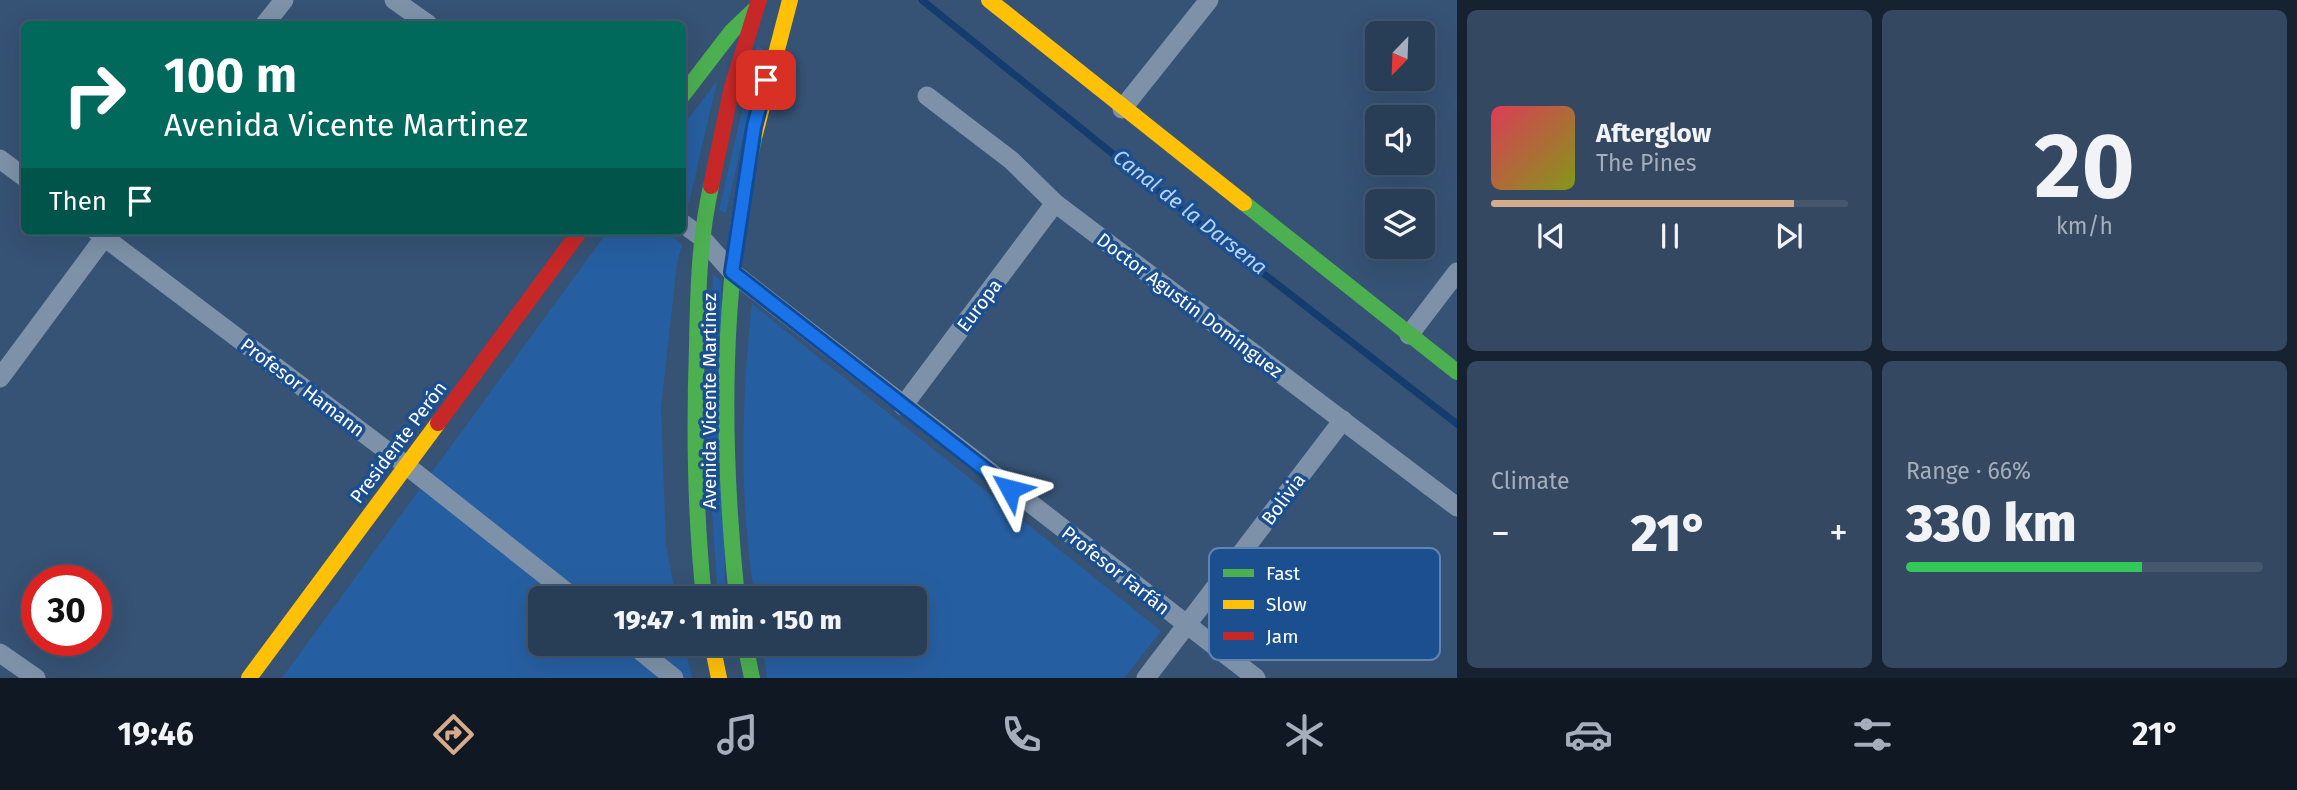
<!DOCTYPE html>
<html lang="en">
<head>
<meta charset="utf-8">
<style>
  :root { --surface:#283e57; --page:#344961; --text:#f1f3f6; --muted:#a5aeba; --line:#44576d; --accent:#d6ab8b }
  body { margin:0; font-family:"Fira Sans",sans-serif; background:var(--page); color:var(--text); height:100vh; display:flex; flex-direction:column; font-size:26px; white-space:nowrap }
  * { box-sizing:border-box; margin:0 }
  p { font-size:23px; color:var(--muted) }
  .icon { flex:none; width:38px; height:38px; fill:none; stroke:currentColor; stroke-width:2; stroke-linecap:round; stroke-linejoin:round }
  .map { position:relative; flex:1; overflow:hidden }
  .details { display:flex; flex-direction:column; gap:10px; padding:10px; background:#162230; width:840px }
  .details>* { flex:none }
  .guide { position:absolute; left:21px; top:21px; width:665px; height:214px; border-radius:10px; box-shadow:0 7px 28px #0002,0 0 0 2px var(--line); background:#00695c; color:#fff; overflow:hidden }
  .needle { width:46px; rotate:203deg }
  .fabs { position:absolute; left:1365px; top:21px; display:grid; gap:14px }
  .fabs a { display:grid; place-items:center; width:70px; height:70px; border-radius:10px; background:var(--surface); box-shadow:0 7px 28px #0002,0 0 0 2px var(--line); font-size:35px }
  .speed { position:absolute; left:21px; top:565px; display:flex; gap:14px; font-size:35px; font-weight:700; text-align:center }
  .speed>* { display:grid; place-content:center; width:91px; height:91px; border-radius:50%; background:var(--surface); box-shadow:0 7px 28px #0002,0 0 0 2px var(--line); line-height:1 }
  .speed .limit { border:10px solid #d22; background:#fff; color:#111 }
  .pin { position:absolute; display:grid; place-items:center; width:60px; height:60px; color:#fff; margin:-30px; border-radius:14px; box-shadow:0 4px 10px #0006 }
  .me { position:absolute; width:77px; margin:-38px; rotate:308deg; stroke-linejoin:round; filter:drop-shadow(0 0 5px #0008) }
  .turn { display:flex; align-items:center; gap:24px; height:147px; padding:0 28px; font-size:32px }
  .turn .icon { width:91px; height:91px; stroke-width:2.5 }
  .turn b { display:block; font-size:49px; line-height:60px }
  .then { display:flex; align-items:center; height:66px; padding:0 28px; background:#0003; gap:14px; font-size:26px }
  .big { font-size:52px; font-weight:800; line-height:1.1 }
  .details .widget { flex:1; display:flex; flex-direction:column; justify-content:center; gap:10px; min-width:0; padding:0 24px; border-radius:10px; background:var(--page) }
  .details .dial { align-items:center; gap:0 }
  .dial b { font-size:91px; line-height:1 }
  .song { display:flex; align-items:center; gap:21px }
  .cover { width:84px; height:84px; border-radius:10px; background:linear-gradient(135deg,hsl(350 70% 55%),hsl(70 70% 35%)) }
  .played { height:7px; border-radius:4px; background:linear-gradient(90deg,var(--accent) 85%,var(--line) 85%) }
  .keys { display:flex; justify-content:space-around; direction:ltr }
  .heat { display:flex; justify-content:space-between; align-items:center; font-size:38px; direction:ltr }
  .charge { height:10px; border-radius:5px; background:linear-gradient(90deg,#34c759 66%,var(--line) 0) }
  .details .tiles { flex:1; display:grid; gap:10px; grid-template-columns:repeat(2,1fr) }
  .trip { position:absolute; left:528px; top:586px; width:399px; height:70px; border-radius:10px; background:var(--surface); box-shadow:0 7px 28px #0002,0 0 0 2px var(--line); font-weight:800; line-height:70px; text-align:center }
  .tab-bar { display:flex; height:112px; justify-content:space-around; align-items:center; background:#101923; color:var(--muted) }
  .tab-bar .icon { width:49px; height:49px }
  .tab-bar .selected { color:var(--accent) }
  .tab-bar b { font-size:32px; color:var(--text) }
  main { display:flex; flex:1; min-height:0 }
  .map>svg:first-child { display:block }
</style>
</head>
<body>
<main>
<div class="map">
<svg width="1457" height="678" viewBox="0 0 1457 678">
  <rect width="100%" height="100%" fill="#365274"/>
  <g fill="#265fa1">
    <path d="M 757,45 L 763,49 L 726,213 L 719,210 Z"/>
    <path d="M 717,81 L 689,203 L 683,198 L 683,126 Z"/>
    <path d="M 608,231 L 666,231 L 682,245 L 677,263 L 661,407 L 666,545 L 676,598 L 541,598 L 541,644 L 684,644 L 692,678 L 282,678 Z"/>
    <path d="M 713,274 L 721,281 L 725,598 L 718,598 L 706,426 Z"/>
    <path d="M 752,304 L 1161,631 L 1124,678 L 767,678 L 762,644 L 915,644 L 915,598 L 755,598 C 739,501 741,401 752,304 Z"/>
  </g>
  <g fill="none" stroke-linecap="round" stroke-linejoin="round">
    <path stroke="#153c6e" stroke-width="7" d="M 922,0 L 1196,221 L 1457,424"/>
    <g stroke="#7d92a8" stroke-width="19">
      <path d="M 394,0 L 428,24"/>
      <path d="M 265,24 L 284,0"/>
      <path d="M 927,96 L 1011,160 L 1055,203 L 1457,507"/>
      <path d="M 1122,109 L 1209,0"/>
      <path d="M 0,159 L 24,177"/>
      <path d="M 682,223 L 700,236 L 732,272 L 1256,678"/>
      <path d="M 96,231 L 407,466 L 574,598"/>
      <path d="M 1409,335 L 1457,272"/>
      <path d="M 0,378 L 109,231"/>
      <path d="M 903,406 L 1055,203"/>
      <path d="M 632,644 L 674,678"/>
      <path d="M 0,653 L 36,678"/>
      <path d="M 1146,678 L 1343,420"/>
    </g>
    <g stroke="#4caf50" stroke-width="16">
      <path d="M 682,96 L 732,31 L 754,10"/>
      <path d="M 1244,203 L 1457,372"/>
      <path d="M 704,598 C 695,514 694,431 697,346 C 698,291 699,241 711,186"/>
      <path d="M 737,598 C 721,443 720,287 755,134"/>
      <path d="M 745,644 L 752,678"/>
    </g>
    <g stroke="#ffc107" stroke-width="16">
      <path d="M 989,0 L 1244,203"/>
      <path d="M 755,134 L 790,0"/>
      <path d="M 712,644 L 719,678"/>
      <path d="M 249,678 L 438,423"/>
    </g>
    <g stroke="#c62828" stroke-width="16">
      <path d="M 711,186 L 732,87 L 759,0"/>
      <path d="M 438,423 L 580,231"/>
    </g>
  </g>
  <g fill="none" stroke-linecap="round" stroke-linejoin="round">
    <defs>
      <path id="route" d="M 766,80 L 754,127 L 732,272 L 1010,489"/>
    </defs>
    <use href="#route" stroke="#114b97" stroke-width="18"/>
    <use href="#route" stroke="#1a73e8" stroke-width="12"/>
  </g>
  <g text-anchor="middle" stroke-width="7" stroke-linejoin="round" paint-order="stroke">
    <g font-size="19" fill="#fff" stroke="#1b4f8f">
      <text transform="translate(979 305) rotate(-53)" y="7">Europa</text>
      <text transform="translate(1190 305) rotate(37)" y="7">Doctor Agustín Domínguez</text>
      <text transform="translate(303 387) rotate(37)" y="7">Profesor Hamann</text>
      <text transform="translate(709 401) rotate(-90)" y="7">Avenida Vicente Martinez</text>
      <text transform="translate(398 442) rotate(-53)" y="7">Presidente Perón</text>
      <text transform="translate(1283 499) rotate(-53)" y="7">Bolivia</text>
      <text transform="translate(1116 570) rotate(38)" y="7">Profesor Farfán</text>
    </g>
    <g font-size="21" font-style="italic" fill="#b5d3f5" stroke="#1b4f8f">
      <text transform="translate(1190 212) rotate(38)" y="7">Canal de la Darsena</text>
    </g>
  </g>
  <rect x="1209" y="548" width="231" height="112" rx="10" fill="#1b4f8f" stroke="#5f84b1" stroke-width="2"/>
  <rect x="1223" y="569" width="31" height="8" fill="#4caf50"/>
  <rect x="1223" y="600" width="31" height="9" fill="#ffc107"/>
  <rect x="1223" y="632" width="31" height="8" fill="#c62828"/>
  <g font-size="19" fill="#fff">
    <text x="1266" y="580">Fast</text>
    <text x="1266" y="611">Slow</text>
    <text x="1266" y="643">Jam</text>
  </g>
</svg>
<div class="fabs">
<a><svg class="needle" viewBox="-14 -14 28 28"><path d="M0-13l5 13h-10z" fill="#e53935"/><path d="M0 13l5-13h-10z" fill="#a5aeba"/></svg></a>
<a><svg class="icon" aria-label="sound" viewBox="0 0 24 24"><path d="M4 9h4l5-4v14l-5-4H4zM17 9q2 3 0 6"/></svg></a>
<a><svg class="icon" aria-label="layers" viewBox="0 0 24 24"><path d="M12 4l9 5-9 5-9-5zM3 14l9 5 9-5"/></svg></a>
</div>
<div class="speed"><div class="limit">30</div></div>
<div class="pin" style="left:766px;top:80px;background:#d93025"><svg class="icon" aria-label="arrive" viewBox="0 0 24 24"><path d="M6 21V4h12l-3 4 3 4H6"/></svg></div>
<svg class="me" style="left:1010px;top:489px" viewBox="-20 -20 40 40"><path d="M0-17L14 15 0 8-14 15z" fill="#1a73e8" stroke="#fff" stroke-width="4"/></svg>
<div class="trip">19:47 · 1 min · 150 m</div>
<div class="guide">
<div class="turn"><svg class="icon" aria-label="right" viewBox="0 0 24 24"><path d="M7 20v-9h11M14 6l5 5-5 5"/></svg><div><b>100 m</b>Avenida Vicente Martinez</div></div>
<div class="then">Then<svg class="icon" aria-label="arrive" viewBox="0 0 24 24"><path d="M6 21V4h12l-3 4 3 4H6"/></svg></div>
</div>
</div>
<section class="details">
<div class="tiles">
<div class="widget">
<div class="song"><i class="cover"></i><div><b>Afterglow</b><p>The Pines</p></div></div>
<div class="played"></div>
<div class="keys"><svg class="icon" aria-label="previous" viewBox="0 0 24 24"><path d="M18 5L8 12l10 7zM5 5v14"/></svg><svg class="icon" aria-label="pause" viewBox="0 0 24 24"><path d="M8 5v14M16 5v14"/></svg><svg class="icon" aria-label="next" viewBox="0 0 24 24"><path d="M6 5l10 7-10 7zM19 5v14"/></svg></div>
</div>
<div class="widget dial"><b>20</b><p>km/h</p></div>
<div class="widget"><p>Climate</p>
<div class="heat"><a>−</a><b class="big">21°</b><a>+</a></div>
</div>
<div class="widget"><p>Range · 66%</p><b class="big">330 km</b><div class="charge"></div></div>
</div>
</section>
</main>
<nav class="tab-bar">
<b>19:46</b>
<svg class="icon selected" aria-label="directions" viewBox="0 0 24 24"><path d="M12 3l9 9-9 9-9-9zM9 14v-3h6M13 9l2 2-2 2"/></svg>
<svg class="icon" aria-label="music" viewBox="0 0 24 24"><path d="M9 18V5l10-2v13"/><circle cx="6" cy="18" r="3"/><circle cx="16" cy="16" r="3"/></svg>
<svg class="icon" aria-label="phone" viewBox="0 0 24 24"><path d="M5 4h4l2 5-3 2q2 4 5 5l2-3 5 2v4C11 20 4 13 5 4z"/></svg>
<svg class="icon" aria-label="climate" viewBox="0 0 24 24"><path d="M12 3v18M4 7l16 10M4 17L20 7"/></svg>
<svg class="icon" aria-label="car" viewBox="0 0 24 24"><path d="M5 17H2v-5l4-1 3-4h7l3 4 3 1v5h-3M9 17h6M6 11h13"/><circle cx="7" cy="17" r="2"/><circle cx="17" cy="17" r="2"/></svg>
<svg class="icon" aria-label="filters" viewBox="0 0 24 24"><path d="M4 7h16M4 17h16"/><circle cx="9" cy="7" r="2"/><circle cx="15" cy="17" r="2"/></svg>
<b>21°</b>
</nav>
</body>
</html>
